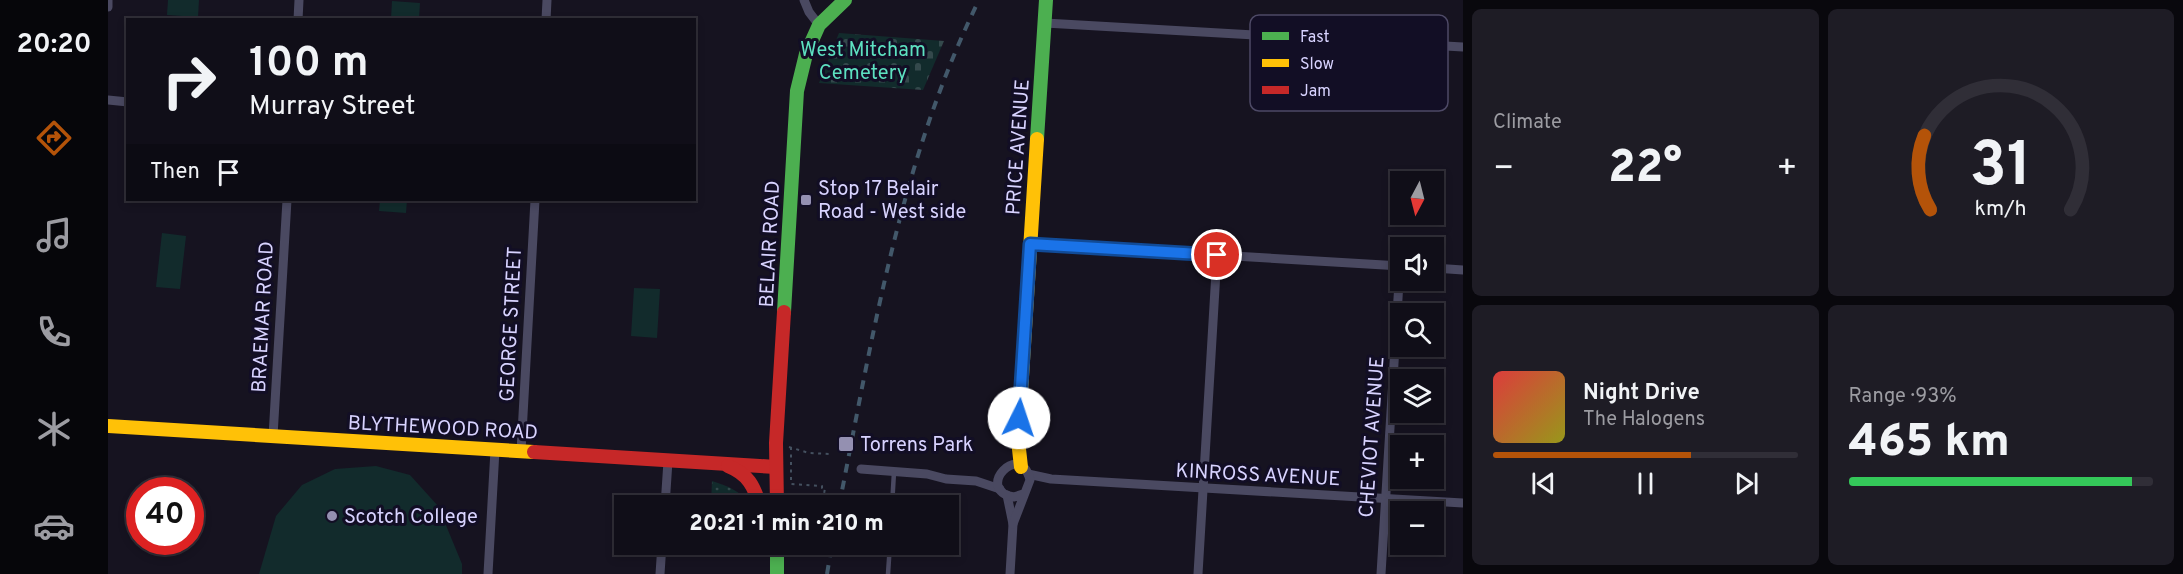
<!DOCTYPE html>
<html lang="en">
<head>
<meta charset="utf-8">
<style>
  :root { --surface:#100e18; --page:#1e1c25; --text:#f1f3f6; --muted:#9c9ca2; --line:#302e37; --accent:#b45309 }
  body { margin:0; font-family:Overpass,sans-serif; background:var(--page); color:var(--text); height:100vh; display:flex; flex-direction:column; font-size:22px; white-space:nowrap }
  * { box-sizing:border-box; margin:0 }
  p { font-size:20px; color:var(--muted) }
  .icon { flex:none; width:33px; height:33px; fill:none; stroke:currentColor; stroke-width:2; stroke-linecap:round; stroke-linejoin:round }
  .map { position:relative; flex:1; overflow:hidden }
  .panel { display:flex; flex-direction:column; gap:9px; padding:9px; background:#09080d; width:720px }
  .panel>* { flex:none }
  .hud { position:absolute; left:18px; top:18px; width:570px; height:183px; border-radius:0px; box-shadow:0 3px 9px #0003,0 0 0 2px var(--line); background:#100e18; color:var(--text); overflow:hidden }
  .needle { width:39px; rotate:187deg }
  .buttons { position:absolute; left:1282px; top:171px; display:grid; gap:12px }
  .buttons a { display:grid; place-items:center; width:54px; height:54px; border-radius:0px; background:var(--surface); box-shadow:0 3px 9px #0003,0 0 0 2px var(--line); font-size:30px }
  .speed { position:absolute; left:18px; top:477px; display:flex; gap:12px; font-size:30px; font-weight:700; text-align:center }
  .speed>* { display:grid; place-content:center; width:78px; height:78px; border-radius:50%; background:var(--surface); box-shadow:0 3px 9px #0003,0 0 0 2px var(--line); line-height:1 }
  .speed .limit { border:9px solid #d22; background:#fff; color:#111 }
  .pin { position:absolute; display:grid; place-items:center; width:51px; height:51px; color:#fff; margin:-26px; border:3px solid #fff; border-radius:50%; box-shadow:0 2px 6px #0007 }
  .me { position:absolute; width:66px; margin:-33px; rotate:4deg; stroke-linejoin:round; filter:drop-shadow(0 0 4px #0008) }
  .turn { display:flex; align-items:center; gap:21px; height:126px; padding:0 24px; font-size:27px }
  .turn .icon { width:78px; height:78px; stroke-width:2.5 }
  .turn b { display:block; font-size:42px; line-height:51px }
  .then { display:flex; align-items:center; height:57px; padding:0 24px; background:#0003; gap:12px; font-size:22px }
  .big { font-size:45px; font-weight:800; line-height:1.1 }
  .panel .tile { flex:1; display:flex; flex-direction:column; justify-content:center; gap:9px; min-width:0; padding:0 21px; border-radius:9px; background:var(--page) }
  .panel .dial { align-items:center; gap:0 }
  .dial svg { height:156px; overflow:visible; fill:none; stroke:var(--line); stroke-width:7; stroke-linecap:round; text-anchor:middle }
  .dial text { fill:var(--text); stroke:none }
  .song { display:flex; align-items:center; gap:18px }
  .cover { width:72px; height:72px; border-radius:9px; background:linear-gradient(135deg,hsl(0 70% 55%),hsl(60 70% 35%)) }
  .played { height:6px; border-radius:3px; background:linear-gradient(90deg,var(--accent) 65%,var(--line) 65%) }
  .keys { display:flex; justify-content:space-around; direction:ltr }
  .heat { display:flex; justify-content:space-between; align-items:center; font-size:33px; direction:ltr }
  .charge { height:9px; border-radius:4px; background:linear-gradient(90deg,#34c759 93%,var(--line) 0) }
  .panel .tiles { flex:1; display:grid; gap:9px; grid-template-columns:repeat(2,1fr) }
  .trip { position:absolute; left:506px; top:495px; width:345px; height:60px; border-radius:0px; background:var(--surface); box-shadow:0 3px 9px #0003,0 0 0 2px var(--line); font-weight:800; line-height:60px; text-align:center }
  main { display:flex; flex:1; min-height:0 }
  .tab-bar { display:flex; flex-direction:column; width:108px; justify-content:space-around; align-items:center; background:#06060a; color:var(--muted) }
  .tab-bar .icon { width:42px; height:42px }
  .tab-bar .active { color:var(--accent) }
  .tab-bar b { font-size:27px; color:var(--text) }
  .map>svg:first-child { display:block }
</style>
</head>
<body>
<main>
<nav class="tab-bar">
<b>20:20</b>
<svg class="icon active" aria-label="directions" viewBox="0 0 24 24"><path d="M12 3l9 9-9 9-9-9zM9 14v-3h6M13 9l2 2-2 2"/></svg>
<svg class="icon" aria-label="music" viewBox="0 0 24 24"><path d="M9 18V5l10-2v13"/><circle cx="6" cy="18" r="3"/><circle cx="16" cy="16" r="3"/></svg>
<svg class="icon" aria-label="phone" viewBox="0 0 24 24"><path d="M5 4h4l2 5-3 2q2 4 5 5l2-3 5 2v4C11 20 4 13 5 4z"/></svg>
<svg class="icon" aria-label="climate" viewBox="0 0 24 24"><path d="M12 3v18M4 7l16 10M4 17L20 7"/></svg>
<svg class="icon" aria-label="car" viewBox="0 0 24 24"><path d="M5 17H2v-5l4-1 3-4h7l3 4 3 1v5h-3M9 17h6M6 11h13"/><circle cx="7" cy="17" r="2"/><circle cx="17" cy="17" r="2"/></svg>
</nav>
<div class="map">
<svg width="1355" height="574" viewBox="0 0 1355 574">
  <defs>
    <pattern id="grass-dots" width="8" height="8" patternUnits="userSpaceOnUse" patternTransform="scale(1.5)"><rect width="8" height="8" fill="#122b2c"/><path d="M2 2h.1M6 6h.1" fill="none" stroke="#34494c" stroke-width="1.8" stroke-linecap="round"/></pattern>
    <pattern id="cemetery-stones" width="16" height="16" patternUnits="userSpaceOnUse" patternTransform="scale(1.5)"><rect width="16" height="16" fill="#122b2c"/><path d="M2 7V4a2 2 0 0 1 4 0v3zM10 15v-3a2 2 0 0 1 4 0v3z" fill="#34494c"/></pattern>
  </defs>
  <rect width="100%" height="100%" fill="#161320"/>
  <path fill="url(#grass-dots)" d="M 604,481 C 620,486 633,491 641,505 L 603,505 Z"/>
  <path fill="url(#cemetery-stones)" d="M 731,33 L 836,41 L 815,90 L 711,83 Z"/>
  <g fill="#122b2c">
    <path d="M 60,0 L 91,0 L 90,17 L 59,15 Z"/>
    <path d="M 284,1 L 312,3 L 311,19 L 283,19 Z"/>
    <path d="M 272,200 L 299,200 L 298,213 L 271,211 Z"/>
    <path d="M 54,233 L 78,236 L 72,289 L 48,287 Z"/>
    <path d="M 526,288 L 552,289 L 549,338 L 523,336 Z"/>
    <path d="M 268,466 L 302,475 L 330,506 L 354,564 L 354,574 L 151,574 L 168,516 L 194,485 L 227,469 Z"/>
  </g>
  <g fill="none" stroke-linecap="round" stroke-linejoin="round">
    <g stroke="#44505f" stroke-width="2" stroke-dasharray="3 4.5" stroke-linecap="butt">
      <path d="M 681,447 L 701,453 L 723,454"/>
      <path d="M 683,447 L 683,484 L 714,486 L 714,488 L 717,488 L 716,494 L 720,494"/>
    </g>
    <g stroke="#4a4961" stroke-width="4.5">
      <path d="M 784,506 L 786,472"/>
      <path d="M 780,574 L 782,544"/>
    </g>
    <g stroke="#4a4961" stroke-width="9">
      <path d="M 696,0 L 701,12 L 711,25"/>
      <path d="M 0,7 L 0,0"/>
      <path d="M 190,20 L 191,0"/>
      <path d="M 438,20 L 439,0"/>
      <path d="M 937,23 L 1355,47"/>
      <path d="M 0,100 L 20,102"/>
      <path d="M 922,244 L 1293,266"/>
      <path d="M 1326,268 L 1355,270"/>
      <path d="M 165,436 L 179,200"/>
      <path d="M 413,451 L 427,200"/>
      <path d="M 753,469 L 819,474 L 838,479 L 868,481 L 892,489"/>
      <path d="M 920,474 L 943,479 L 1355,503"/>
      <path d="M 899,495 L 905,524 L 902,574"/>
      <path d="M 557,506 L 560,461"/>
      <path d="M 905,524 L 922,480 C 913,439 865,490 906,497 L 915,494"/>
      <path d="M 380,574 L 387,450"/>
      <path d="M 552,574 L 554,544"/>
      <path d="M 1090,574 L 1109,255"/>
      <path d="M 1273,574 L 1292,266"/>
    </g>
    <g stroke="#4caf50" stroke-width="14">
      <path d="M 929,139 L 938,0"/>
      <path d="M 676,312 L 689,91 L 698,54 L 711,25 L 737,0"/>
      <path d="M 669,544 L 669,574"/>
    </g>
    <g stroke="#ffc107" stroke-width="14">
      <path d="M 0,426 L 426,452"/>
      <path d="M 913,467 L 910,440 L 929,139"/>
    </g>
    <g stroke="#c62828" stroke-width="14">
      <path d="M 426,452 L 668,467"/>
      <path d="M 620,466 C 640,474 646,486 652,506"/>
      <path d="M 669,506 L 668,443 L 676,312"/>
    </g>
    <g stroke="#42586a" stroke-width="4" stroke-dasharray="9 8" stroke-linecap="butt">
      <path d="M 731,506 C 765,334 793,158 871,0"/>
      <path d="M 719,574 L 724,544"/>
    </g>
  </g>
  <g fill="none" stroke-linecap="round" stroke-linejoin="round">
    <defs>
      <path id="route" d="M 911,418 L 922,244 L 1109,255"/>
    </defs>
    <use href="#route" stroke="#114b97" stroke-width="15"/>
    <use href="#route" stroke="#1a73e8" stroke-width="10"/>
  </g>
  <g fill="#9490b1" stroke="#120e25" stroke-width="2">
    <rect x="692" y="194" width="12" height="12" rx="3"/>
    <rect x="730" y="436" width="16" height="16" rx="3"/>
    <circle cx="224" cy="516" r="6"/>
  </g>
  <g text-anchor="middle" stroke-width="6" stroke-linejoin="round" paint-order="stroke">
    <g font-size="20" fill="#5de1c1" stroke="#120e25">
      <text x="755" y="56">West Mitcham<tspan x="755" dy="23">Cemetery</tspan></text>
    </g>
    <g font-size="20" fill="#d8d3ff" stroke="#120e25">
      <text transform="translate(909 147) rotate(-86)" y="7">PRICE AVENUE</text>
      <text transform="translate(661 244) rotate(-87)" y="7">BELAIR ROAD</text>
      <text transform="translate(154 317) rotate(-87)" y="7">BRAEMAR ROAD</text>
      <text transform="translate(402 324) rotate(-87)" y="7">GEORGE STREET</text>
      <text transform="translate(335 427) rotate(3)" y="7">BLYTHEWOOD ROAD</text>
      <text transform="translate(1263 437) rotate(-86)" y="7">CHEVIOT AVENUE</text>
      <text transform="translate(1150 474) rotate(3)" y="7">KINROSS AVENUE</text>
    </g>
    <g font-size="20" fill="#d8d3ff" stroke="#120e25" text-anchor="start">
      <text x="710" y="195">Stop 17 Belair<tspan x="710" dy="23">Road - West side</tspan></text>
      <text x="752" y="451">Torrens Park</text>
      <text x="236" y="523">Scotch College</text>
    </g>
  </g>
  <rect x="1142" y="15" width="198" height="96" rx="9" fill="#120e25" stroke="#4d4966" stroke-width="1.5"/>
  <rect x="1154" y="32" width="27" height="8" fill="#4caf50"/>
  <rect x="1154" y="59" width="27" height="8" fill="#ffc107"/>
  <rect x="1154" y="86" width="27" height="8" fill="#c62828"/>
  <g font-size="16" fill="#d8d3ff">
    <text x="1192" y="42">Fast</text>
    <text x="1192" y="69">Slow</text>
    <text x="1192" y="96">Jam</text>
  </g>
</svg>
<div class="buttons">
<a><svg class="needle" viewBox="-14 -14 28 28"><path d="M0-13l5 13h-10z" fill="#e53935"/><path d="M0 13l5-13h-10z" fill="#9c9ca2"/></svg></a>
<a><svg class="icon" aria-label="sound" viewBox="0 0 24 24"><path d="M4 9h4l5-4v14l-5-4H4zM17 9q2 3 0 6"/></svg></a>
<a><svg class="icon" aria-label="search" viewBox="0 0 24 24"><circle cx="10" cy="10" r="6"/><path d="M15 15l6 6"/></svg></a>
<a><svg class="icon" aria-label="layers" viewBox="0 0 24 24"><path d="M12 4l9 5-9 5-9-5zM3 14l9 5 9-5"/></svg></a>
<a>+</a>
<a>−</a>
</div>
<div class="speed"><div class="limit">40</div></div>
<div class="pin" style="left:1109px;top:255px;background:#d93025"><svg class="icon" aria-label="arrive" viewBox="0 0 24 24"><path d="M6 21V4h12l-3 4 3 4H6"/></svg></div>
<svg class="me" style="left:911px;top:418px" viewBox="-20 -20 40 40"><circle r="19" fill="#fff"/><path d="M0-13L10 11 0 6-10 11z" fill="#1a73e8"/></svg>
<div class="trip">20:21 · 1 min · 210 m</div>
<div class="hud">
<div class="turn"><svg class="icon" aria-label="right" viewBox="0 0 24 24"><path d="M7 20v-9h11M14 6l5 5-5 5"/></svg><div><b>100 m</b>Murray Street</div></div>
<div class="then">Then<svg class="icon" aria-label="arrive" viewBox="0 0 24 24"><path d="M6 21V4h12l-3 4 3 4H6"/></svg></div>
</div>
</div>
<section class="panel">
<div class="tiles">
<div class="tile"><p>Climate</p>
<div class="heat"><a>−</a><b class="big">22°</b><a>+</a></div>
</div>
<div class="tile dial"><svg viewBox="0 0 100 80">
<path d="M14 69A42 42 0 1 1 86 69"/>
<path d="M14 69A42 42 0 0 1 11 31" stroke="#b45309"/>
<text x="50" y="56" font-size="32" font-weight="700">31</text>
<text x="50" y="72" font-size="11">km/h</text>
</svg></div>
<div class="tile">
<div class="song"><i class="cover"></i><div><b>Night Drive</b><p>The Halogens</p></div></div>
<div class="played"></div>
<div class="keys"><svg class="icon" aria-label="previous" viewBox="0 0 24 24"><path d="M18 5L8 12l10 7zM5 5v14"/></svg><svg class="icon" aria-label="pause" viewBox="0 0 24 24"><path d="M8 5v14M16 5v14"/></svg><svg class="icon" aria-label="next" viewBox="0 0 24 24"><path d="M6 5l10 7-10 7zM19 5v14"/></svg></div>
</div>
<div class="tile"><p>Range · 93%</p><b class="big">465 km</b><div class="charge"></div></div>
</div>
</section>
</main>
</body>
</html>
